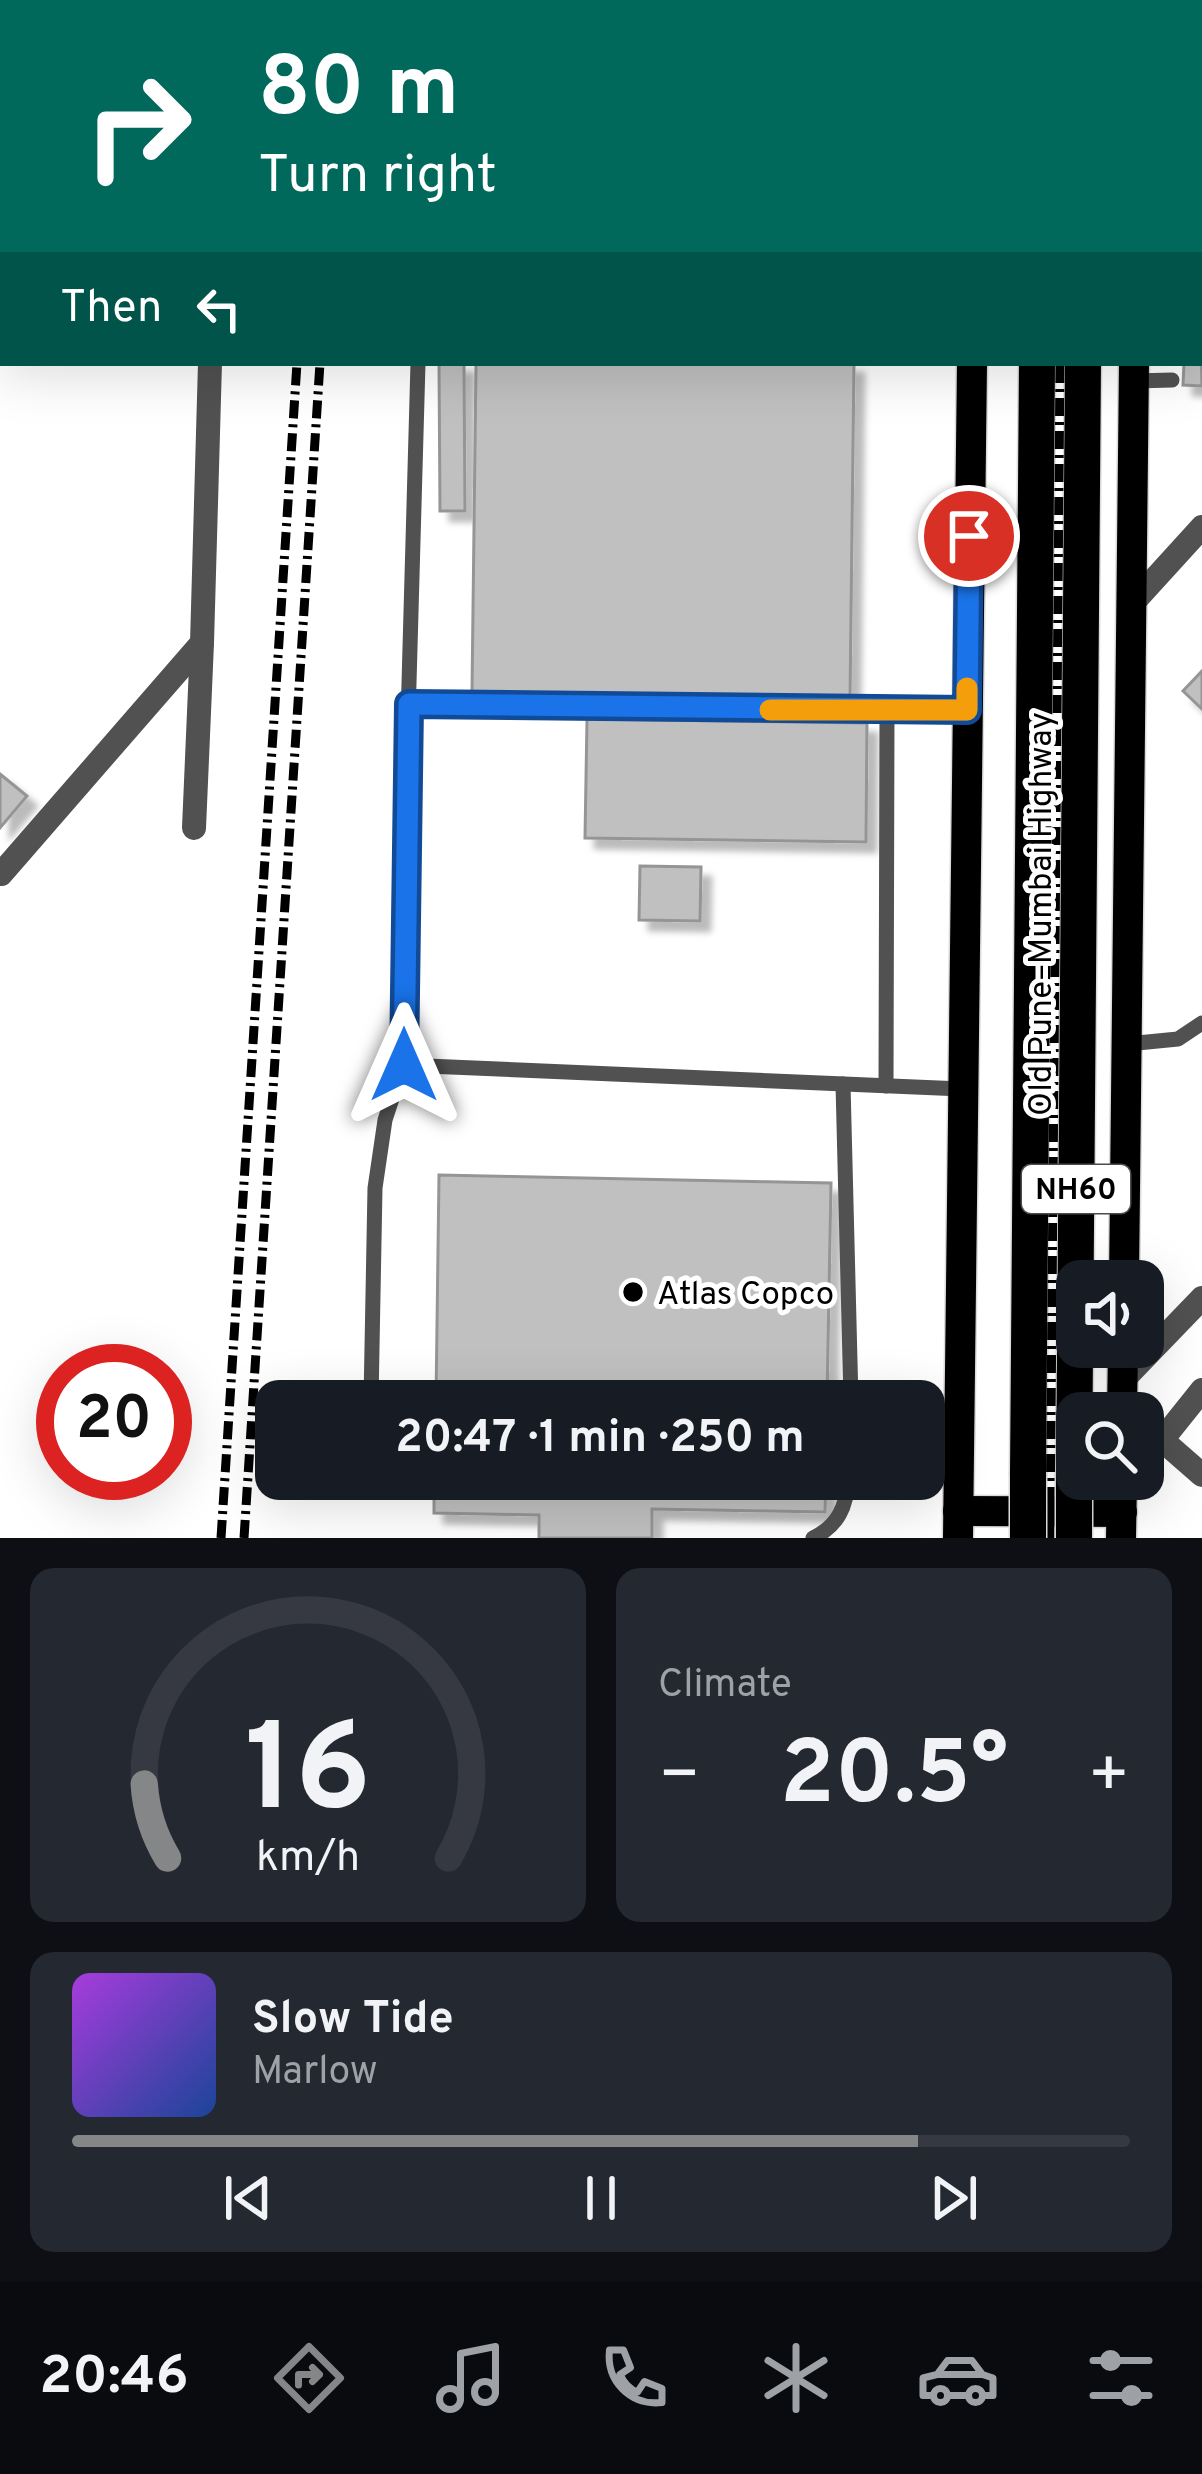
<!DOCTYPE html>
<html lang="en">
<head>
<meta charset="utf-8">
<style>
  :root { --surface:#171b24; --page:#242831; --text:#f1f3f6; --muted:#9ea1a6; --line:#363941; --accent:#858687 }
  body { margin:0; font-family:Overpass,sans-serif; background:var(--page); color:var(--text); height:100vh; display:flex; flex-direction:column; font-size:45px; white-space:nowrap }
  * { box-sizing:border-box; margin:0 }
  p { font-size:39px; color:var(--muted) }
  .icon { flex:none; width:66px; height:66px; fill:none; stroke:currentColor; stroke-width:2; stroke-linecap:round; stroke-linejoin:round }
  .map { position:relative; height:1538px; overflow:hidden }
  .side { display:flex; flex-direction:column; gap:30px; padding:30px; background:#0d0f14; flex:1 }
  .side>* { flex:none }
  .guide { position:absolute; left:0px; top:0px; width:1203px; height:366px; box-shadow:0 12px 48px #0002; background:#00695c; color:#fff; overflow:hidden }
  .tools { position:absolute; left:1056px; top:1260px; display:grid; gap:24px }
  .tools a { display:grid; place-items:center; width:108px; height:108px; border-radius:24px; background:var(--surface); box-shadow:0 12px 48px #0002; font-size:60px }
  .speed { position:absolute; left:36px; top:1344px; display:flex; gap:24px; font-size:60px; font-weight:700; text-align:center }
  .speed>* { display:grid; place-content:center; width:156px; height:156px; border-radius:50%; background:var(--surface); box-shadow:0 12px 48px #0002; line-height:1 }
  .speed .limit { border:18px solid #d22; background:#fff; color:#111 }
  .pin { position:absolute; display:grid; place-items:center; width:102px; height:102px; color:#fff; margin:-51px; border:6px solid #fff; border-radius:50%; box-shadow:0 3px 12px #0007 }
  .me { position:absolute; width:132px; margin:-66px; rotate:0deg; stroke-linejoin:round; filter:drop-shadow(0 0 9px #0008) }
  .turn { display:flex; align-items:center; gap:42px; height:252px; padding:0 60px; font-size:54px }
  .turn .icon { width:156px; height:156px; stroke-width:2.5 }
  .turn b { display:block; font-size:84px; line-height:102px }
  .then { display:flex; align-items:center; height:114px; padding:0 60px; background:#0003; gap:24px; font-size:45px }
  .big { font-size:90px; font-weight:700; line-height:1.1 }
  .side .card { flex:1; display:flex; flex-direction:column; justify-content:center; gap:18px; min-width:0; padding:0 42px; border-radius:24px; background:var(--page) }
  .side .dial { align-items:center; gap:0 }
  .dial svg { height:312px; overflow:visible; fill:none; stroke:var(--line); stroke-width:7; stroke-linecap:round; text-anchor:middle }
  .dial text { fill:var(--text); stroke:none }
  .song { display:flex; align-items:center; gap:36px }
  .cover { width:144px; height:144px; border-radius:18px; background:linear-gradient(135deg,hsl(280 70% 55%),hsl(220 70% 35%)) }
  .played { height:12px; border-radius:6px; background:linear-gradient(90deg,var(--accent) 80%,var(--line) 80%) }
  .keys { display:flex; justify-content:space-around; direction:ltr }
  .heat { display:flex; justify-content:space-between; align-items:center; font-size:66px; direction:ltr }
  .side .tiles { flex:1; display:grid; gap:30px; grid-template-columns:1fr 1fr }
  .card:last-child { grid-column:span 2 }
  .trip { position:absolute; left:255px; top:1380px; width:690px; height:120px; border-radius:24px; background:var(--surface); box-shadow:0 12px 48px #0002; font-weight:700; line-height:120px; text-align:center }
  .menu { display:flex; height:192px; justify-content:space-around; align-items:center; background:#090b0e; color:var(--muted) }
  .menu .icon { width:84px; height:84px }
  .menu .active { color:var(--accent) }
  .menu b { font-size:54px; color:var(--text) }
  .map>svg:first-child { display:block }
</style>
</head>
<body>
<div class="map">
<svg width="1202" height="1538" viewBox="0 0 1202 1538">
  <defs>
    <filter id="shadow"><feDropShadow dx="10" dy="10" stdDeviation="3" flood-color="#0004"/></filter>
  </defs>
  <rect width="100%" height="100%" fill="#fff"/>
  <g fill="#c0c0c0" stroke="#959595" stroke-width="3" filter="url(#shadow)">
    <rect x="452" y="0" width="64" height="3"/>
    <rect x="550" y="0" width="311" height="3"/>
    <path d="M 1200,316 L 1202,386 L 1183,385 L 1184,363 L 1200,363 Z"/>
    <path d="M 439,363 L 464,363 L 465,511 L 440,511 Z"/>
    <path d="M 476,363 L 854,363 L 850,699 L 472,693 Z"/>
    <path d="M 1202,671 L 1202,709 L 1183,691 Z"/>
    <path d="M 587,719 L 867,723 L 866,842 L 585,838 Z"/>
    <path d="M 0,774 L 27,796 L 0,828 Z"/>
    <path d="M 640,866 L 701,867 L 700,921 L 639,920 Z"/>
    <path d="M 439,1175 L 831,1183 L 827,1401 L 436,1401 Z"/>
    <path d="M 434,1479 L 826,1479 L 825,1512 L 652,1509 L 652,1538 L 539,1538 L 539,1515 L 434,1513 Z"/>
  </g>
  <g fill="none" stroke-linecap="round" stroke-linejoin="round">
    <defs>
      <g id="primary">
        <path d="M 976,3 L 976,0"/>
        <path d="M 1139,3 L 1139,0"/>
        <path d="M 1124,1281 L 1134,363"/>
        <path d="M 1122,1413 L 1123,1347"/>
        <path d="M 958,1511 L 1122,1512"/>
        <path d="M 958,1538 L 972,363"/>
        <path d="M 1121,1538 L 1122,1479"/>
      </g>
      <g id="highway">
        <path d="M 1040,3 L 1040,0"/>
        <path d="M 1086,3 L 1086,0"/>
        <path d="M 1028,1472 L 1037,363"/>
        <path d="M 1074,1475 L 1083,363"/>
      </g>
    </defs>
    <use href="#primary" stroke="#dbdbdb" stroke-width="33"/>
    <use href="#highway" stroke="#dbdbdb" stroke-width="39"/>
    <g stroke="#515151" stroke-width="15">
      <path d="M 892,0 L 893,3"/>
      <path d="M 434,3 L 434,0"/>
      <path d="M 540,3 L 540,0"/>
      <path d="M 1200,243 L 1202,241"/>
      <path d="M 1134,381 L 1172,380"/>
      <path d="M 409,704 L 967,710"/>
      <path d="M 1127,1044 L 1178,1039 L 1202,1023"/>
      <path d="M 403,1065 L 962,1089"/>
      <path d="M 843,1084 L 851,1401"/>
      <path d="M 886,1086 L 887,712"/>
      <path d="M 371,1401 L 375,1188 L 385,1120 L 403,1065 L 403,897 L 418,363"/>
      <path d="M 813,1538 C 838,1526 847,1506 848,1479"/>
    </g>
    <g stroke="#515151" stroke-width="24">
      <path d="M 228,3 L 228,0"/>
      <path d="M 1131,605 L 1202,527"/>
      <path d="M 194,828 L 202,643"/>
      <path d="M 1,874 L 202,643 L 210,363"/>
      <path d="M 1122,1381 L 1202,1298"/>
      <path d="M 1162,1440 L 1202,1390"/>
      <path d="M 1143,1442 L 1162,1440 L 1202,1475"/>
    </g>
    <use href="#primary" stroke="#000" stroke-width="30"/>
    <use href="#highway" stroke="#000" stroke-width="36"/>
    <g stroke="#000" stroke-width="9" stroke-dasharray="18 6 3 6" stroke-linecap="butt">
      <path d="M 320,3 L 320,0"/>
      <path d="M 343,3 L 343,0"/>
      <path d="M 1063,3 L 1063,0"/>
      <path d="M 221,1538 L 297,363"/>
      <path d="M 244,1538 L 320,363"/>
      <path d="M 1050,1538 L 1060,363"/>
    </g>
    <defs>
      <g id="highway-bridge">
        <path d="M 1028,1538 L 1028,1472"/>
        <path d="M 1074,1538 L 1074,1475"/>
      </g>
    </defs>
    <use href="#highway-bridge" stroke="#dbdbdb" stroke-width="39" stroke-linecap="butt"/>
    <use href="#highway-bridge" stroke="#000" stroke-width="36"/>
  </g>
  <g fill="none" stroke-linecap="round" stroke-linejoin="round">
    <defs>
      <path id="route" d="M 404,1065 L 409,704 L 967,710 L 969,536"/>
    </defs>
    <use href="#route" stroke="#114b97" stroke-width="30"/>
    <use href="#route" stroke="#1a73e8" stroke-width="21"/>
    <path stroke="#f59e0b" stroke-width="21" d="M 770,710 L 967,710 L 967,688"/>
  </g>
  <circle fill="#000" stroke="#fff" stroke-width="4.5" cx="633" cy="1292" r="12"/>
  <g text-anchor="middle" stroke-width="10" stroke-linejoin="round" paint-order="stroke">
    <rect fill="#fff" stroke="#4c4c4c" stroke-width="3" x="1022" y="1165" width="108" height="48" rx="9"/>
    <g font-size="30" font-weight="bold" fill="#000">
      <text x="1076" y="1199">NH60</text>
    </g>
    <g font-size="33" fill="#000" stroke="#fff">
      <text transform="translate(1039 914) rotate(-90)" y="12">Old Pune–Mumbai Highway</text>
    </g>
    <g font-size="33" fill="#000" stroke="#fff" text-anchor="start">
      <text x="657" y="1304">Atlas Copco</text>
    </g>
  </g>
</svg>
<div class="tools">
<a><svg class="icon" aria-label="sound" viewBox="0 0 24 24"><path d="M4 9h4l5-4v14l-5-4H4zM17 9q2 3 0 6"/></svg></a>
<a><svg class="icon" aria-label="search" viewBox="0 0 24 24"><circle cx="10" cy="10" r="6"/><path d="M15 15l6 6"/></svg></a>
</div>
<div class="speed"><div class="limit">20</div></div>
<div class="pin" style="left:969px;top:536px;background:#d93025"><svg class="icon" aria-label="arrive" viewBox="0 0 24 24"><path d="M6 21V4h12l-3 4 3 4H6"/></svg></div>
<svg class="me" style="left:404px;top:1065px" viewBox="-20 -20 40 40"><path d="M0-17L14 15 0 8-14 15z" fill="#1a73e8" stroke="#fff" stroke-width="4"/></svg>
<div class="trip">20:47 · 1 min · 250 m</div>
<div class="guide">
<div class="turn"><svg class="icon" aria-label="right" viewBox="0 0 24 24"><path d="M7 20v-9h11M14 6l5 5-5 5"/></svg><div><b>80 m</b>Turn right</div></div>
<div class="then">Then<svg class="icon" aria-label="left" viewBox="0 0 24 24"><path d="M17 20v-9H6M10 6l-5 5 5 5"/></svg></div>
</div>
</div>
<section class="side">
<div class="tiles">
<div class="card dial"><svg viewBox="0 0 100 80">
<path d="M14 69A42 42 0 1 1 86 69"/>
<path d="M14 69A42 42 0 0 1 8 50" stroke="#858687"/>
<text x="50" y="56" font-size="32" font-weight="700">16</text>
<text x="50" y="72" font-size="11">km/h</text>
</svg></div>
<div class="card"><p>Climate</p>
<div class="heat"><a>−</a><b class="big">20.5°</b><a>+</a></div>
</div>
<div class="card">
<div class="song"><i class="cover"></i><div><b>Slow Tide</b><p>Marlow</p></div></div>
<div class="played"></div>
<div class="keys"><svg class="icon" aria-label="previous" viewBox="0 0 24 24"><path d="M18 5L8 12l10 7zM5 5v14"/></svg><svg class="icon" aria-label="pause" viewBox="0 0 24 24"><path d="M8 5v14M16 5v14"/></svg><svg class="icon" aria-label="next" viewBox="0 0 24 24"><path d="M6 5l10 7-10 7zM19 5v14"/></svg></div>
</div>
</div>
</section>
<nav class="menu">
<b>20:46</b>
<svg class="icon active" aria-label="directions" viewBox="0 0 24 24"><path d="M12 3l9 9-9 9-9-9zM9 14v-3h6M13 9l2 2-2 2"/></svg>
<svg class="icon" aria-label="music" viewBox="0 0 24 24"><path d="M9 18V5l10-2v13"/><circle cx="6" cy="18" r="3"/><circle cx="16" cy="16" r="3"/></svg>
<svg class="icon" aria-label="phone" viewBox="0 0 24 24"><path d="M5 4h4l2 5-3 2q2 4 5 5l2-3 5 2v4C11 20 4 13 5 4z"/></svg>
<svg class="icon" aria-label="climate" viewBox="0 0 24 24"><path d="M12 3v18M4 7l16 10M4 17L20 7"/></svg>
<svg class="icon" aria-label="car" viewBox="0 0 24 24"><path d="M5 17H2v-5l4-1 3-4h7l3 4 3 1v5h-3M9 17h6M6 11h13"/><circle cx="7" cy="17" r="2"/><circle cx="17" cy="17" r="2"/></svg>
<svg class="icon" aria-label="filters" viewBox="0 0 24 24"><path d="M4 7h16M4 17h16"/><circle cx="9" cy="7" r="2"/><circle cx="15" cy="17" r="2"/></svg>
</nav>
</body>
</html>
